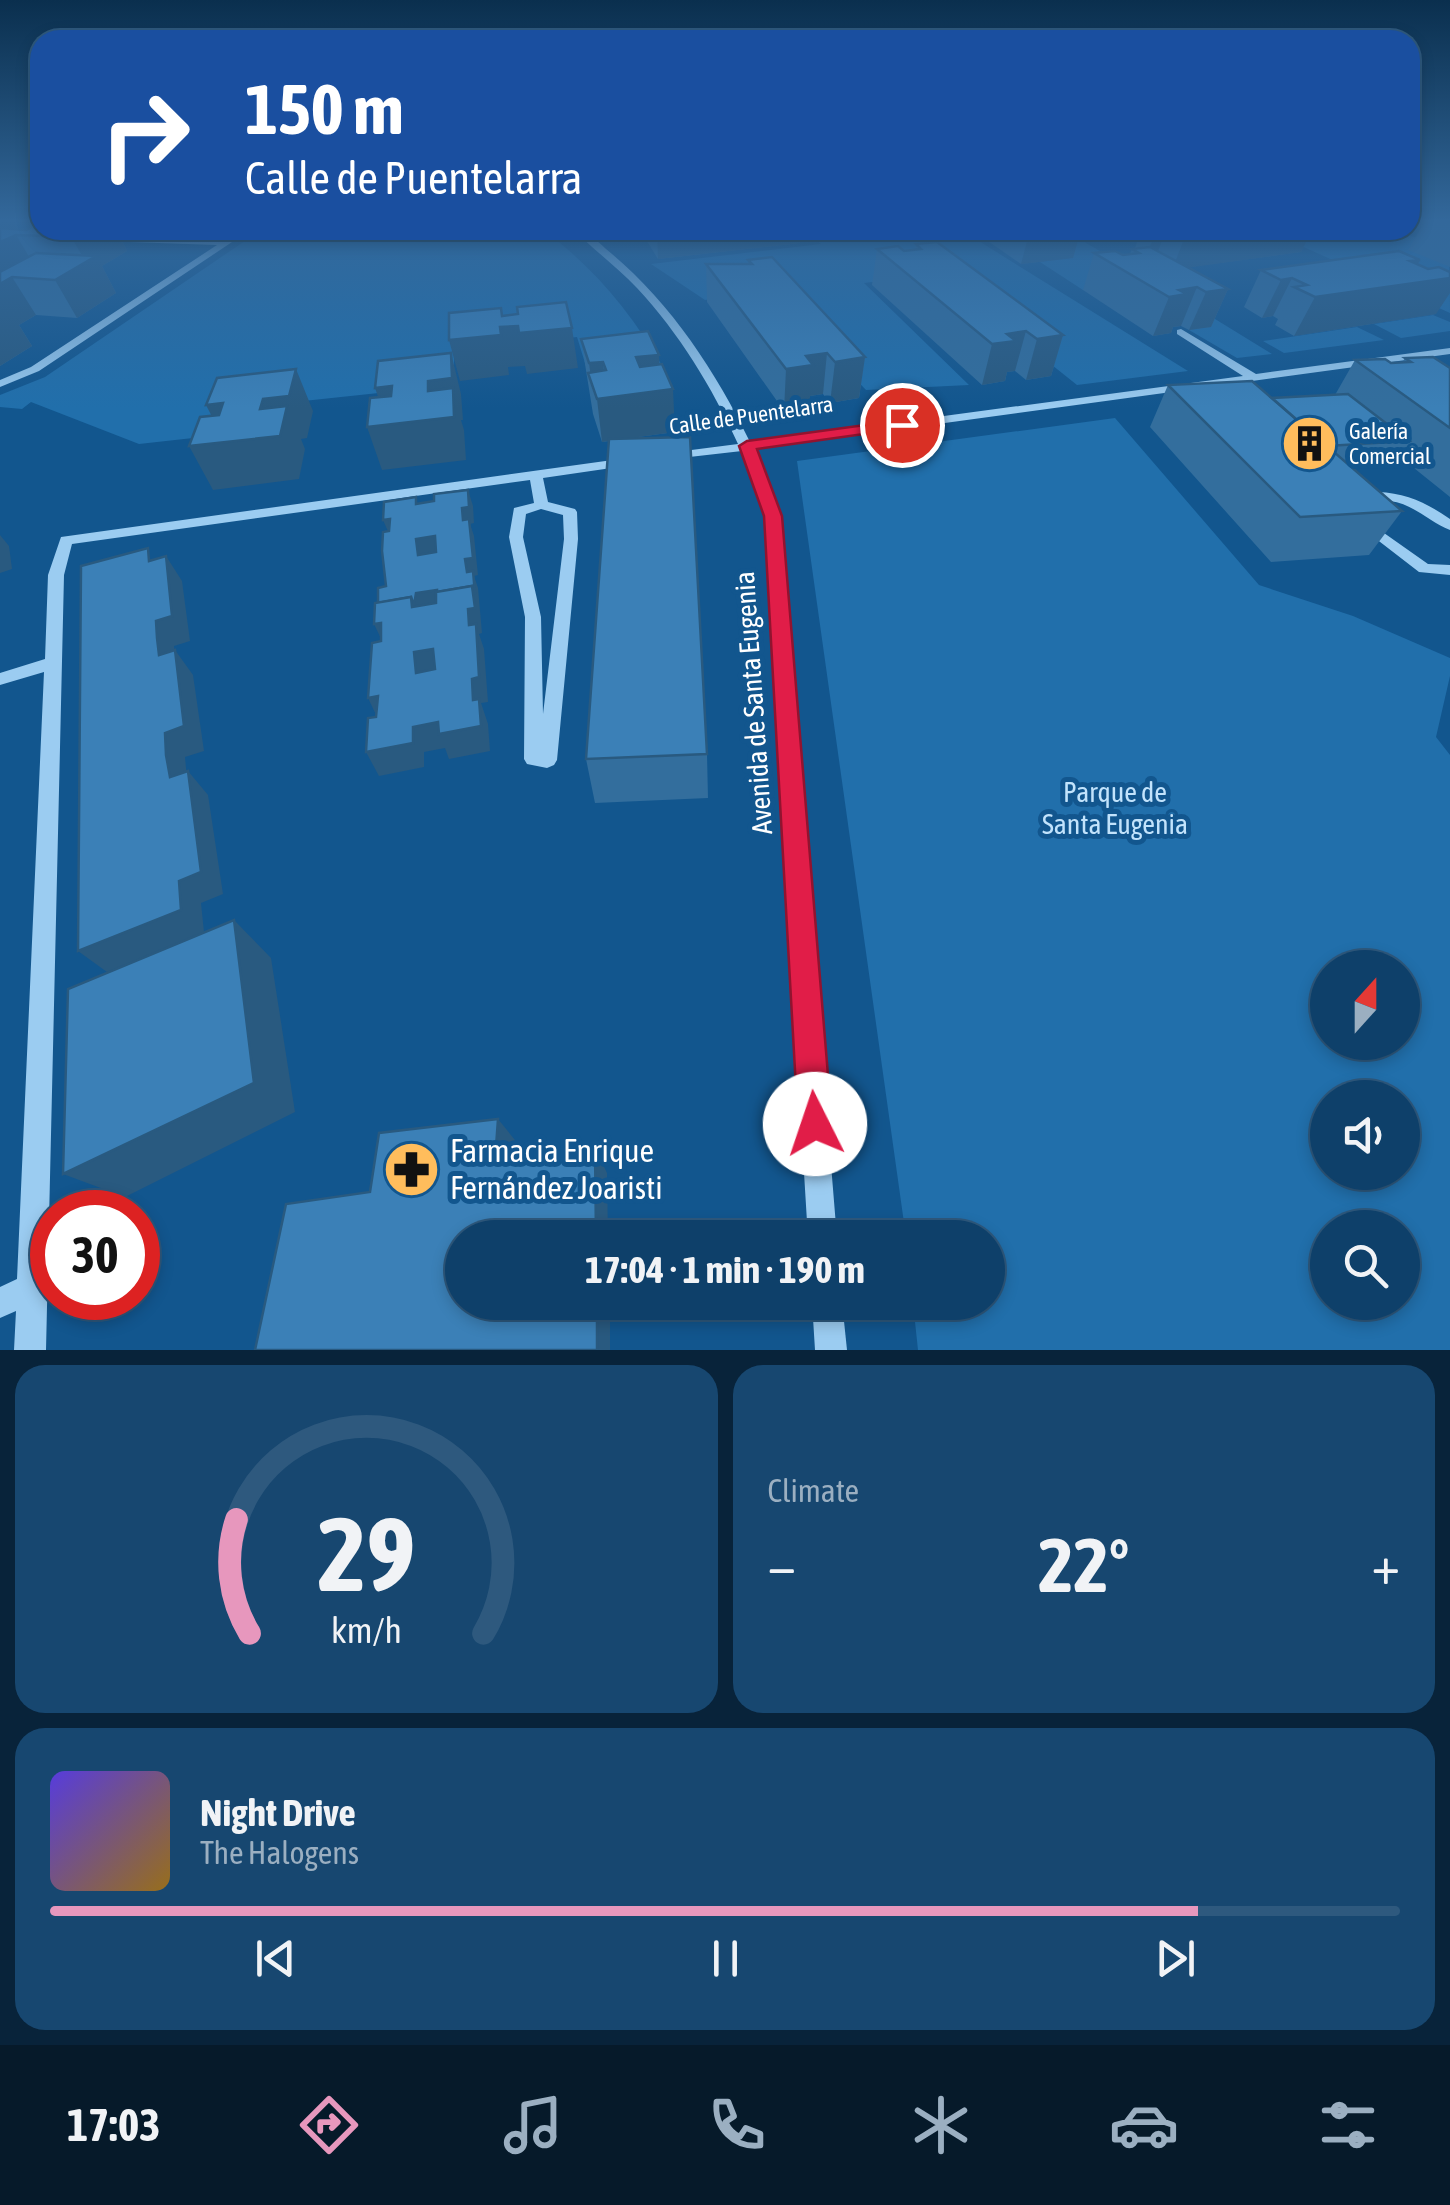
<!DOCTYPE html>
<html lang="en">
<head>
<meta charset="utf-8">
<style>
  :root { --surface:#0e406a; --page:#174770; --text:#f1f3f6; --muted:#9bafc1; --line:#2e597e; --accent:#e797bd }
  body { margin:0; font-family:"Asap Condensed",sans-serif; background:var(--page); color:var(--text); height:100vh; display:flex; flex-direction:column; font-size:38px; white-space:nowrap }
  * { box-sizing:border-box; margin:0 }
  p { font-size:32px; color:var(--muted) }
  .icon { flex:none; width:55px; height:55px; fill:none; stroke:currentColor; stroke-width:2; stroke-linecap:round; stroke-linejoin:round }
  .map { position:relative; height:1350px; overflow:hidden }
  .drawer { display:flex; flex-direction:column; gap:15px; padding:15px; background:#08233a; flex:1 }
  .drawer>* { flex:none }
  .hud { position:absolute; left:30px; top:30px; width:1390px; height:210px; border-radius:30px; box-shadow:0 5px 15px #0003,0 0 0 2px var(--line); background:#1a4fa0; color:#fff; overflow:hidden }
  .needle { width:65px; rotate:21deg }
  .buttons { position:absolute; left:1310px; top:950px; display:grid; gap:20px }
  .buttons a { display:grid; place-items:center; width:110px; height:110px; border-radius:50%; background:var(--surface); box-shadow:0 5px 15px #0003,0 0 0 2px var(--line); font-size:50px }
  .speed { position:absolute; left:30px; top:1190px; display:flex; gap:20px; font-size:50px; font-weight:700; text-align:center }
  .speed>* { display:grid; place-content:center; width:130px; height:130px; border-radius:50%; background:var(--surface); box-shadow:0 5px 15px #0003,0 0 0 2px var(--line); line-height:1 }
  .speed .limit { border:15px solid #d22; background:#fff; color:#111 }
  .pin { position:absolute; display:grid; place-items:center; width:85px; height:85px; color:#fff; margin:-42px; border:5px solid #fff; border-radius:50%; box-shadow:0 2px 10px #0007 }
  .me { position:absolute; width:110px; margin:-55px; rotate:356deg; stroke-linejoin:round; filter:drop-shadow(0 0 8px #0008) }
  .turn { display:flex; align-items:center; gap:35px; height:210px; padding:0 50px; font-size:45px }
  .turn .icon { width:130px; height:130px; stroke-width:2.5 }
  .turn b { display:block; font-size:70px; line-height:85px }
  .big { font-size:75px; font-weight:700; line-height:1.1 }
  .drawer .card { flex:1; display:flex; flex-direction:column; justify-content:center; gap:15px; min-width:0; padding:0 35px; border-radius:30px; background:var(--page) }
  .drawer .dial { align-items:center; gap:0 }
  .dial svg { height:260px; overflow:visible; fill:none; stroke:var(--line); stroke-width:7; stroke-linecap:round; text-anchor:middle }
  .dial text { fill:var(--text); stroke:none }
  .song { display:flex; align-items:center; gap:30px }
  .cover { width:120px; height:120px; border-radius:15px; background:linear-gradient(135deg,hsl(250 70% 55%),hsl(40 70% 35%)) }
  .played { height:10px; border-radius:5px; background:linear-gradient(90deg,var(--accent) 85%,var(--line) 85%) }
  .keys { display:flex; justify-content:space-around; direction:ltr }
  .heat { display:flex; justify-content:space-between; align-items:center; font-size:55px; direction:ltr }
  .drawer .tiles { flex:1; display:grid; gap:15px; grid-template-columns:1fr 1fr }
  .card:last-child { grid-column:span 2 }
  .trip { position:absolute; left:445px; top:1220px; width:560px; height:100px; border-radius:50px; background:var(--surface); box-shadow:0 5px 15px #0003,0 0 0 2px var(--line); font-weight:700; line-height:100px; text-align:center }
  .tab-bar { display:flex; height:160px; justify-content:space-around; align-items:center; background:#061a2a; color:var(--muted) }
  .tab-bar .icon { width:70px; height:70px }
  .tab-bar .selected { color:var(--accent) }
  .tab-bar b { font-size:45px; color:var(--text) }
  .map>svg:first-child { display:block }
</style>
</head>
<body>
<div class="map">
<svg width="1450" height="1350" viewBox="0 0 1450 1350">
  <rect width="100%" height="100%" fill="#12568e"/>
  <g fill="#216fab" fill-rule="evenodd">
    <path d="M 261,230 L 543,230 C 593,266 632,314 663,367 L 589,376 L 577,337 L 454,351 L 454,385 L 229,409 L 220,435 L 139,444 L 31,402 L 22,409 L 0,407 L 0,395 L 45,377 Z"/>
    <path d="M 806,230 L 961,230 L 1188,371 L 1077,385 L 938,274 L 864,283 L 969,385 L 866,390 L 770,290 L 705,300 L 651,264 L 821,244 Z"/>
    <path d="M 1266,230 C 1311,230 1432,215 1449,266 C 1450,279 1450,299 1450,313 Z"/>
    <path d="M 1067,232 L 1124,265 L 1137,283 L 1083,290 L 1040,262 L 1071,258 Z"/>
    <path d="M 1176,295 L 1272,354 L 1237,358 L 1189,330 L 1210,326 Z"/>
    <path d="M 1433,315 L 1450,322 L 1450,331 L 1401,338 L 1374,324 Z"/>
    <path d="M 1357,327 L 1384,340 L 1284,353 L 1263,341 Z"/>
    <path d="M 1115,418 L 1259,585 L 1353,616 L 1450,658 L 1450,676 L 1436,737 L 1450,755 L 1450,1350 L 918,1350 L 913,1303 L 988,1302 L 988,1238 L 906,1237 L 797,461 ZM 1328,968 L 1402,968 L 1402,1042 L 1328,1042 ZM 1328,1098 L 1402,1098 L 1402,1172 L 1328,1172 ZM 1328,1228 L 1402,1228 L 1402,1302 L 1328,1302 Z"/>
  </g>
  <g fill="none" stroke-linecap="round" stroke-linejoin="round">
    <g fill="#9bccf1" fill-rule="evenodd">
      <path d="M 240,230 L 250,230 L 39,371 L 0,387 L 0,380 L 31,367 L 217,245 L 100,241 L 97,236 L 224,240 Z"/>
      <path d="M 574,230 C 587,230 596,240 606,249 C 669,300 715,370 750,442 L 1243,376 L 1177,334 L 1177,330 L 1181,329 L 1256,374 L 1450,348 L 1450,354 L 754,449 L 777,501 L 837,1238 L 808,1238 L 763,501 L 742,451 L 663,460 L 661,457 L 668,453 L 738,444 C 712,387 679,333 637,288 C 617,267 594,250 574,230 Z"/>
      <path d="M 627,458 L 634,462 L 632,465 L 543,478 L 548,502 L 575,509 L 577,512 L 578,539 L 557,760 L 554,765 L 547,768 L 527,764 L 524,759 L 525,617 L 509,537 L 514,508 L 534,503 L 530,480 L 72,544 L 64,575 L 46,1350 L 14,1350 L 16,1311 L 0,1318 L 0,1287 L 17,1279 L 44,672 L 0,685 L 0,673 L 45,659 L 48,575 L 61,537 ZM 541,509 L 563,515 L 564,539 L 543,714 L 541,617 L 523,537 L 526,514 Z"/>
      <path d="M 1378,492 C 1406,493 1427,503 1450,519 L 1450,530 C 1429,522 1414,504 1390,501 C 1378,500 1368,504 1358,498 L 1360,495 Z"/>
      <path d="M 1367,521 L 1428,564 L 1450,565 L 1450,575 L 1419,572 L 1362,528 L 1362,522 Z"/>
      <path d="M 812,1302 L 842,1302 L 847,1350 L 815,1350 Z"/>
    </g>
  </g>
  <g fill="#336e9d">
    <path d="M 0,219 L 12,219 L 18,229 L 163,230 L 160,232 L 117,230 L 127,251 L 102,266 L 116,293 L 77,318 L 36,315 L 19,325 L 32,346 L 0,366 Z"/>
    <path d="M 1410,219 L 1450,219 L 1450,267 L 1408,250 L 1424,223 L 1421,227 L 1410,228 Z"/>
    <path d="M 644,230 L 801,230 L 800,243 L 658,259 L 645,238 Z"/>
    <path d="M 972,230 L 1081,230 L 1073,258 L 1021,264 Z"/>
    <path d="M 1141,230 L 1312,230 L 1301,252 L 1189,267 L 1228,289 L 1211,327 L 1189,330 L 1181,326 L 1173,327 L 1171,333 L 1153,336 L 1083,290 L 1094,253 L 1130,254 L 1132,249 L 1135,248 Z"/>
    <path d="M 916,244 L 1063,335 L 1051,376 L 1026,380 L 1015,371 L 1007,372 L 1005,381 L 982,385 L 872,285 L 877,249 L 904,251 L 915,250 Z"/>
    <path d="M 748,260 L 865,357 L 859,398 L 830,403 L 823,394 L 810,396 L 810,407 L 784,411 L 707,302 L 706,264 L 748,264 Z"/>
    <path d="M 1420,260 L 1418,265 L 1436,314 L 1294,336 L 1275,325 L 1278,319 L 1273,316 L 1262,318 L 1244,307 L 1261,270 Z"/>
    <path d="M 581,339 L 660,365 L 675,432 L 623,439 L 707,754 L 708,798 L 595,803 L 586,759 L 609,441 L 602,442 L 593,414 Z"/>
    <path d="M 1405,358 L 1450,368 L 1450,497 L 1399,456 L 1393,465 L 1352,467 L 1402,511 L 1369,555 L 1271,562 L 1150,427 L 1168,385 L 1272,398 L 1335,395 L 1355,360 L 1402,363 Z"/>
  </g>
  <g fill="#295a80">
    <path d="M 0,219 L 12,219 L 22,235 L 16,235 L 37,270 L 12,277 L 36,315 L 19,325 L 32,346 L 0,366 Z"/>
    <path d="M 1410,219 L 1425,219 L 1421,227 L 1410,228 Z"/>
    <path d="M 84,230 L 116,230 L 127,251 L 102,266 L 116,293 L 77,318 L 55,280 L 86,262 L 71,237 Z"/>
    <path d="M 657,230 L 801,230 L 800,243 L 658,259 Z"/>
    <path d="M 1030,230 L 1081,230 L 1073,258 L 1021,264 Z"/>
    <path d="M 1156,230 L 1166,230 L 1157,254 L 1147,255 Z"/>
    <path d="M 1217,230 L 1312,230 L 1301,252 L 1172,270 L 1186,234 Z"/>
    <path d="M 1420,260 L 1406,284 L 1450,278 L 1450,293 L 1436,314 L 1294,336 L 1315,297 L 1410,261 Z"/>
    <path d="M 1292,278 L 1273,316 L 1262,318 L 1281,280 Z"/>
    <path d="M 1197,287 L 1181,326 L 1173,327 L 1171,333 L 1153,336 L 1169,297 L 1179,290 Z"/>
    <path d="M 1228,289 L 1211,327 L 1189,330 L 1206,292 Z"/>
    <path d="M 518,326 L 572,328 L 578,368 L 527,374 L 525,366 L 508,367 L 509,375 L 460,381 L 449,340 L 500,327 Z"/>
    <path d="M 1026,331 L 1015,371 L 1007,372 L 1005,381 L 982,385 L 992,344 L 1007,334 Z"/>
    <path d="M 1063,335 L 1051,376 L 1026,380 L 1037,339 Z"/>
    <path d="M 451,353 L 461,394 L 463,420 L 461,420 L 464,430 L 466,460 L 382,470 L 367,427 L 388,425 L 375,388 L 392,386 L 428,391 L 428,381 Z"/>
    <path d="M 827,353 L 823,394 L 810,396 L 810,407 L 784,411 L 786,369 L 806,356 Z"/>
    <path d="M 659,355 L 661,391 L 673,389 L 675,432 L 602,442 L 597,399 L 592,385 L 589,363 L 603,362 L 607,398 L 636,357 Z"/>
    <path d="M 865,357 L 859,398 L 830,403 L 835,362 Z"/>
    <path d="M 296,369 L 313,411 L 307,438 L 301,439 L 305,449 L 299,479 L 213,490 L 189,446 L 225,442 L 206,405 L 223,403 L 260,409 L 263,399 Z"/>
    <path d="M 468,490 L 473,506 L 474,523 L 470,524 L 474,536 L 478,575 L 474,576 L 478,588 L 482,633 L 479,634 L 484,649 L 488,702 L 481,703 L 488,724 L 490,751 L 449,759 L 445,748 L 424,752 L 424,767 L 379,776 L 366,752 L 413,727 L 473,700 L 472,679 L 477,634 L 386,628 L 416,593 L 467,572 L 462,508 Z"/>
    <path d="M 390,519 L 390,536 L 383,520 Z"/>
    <path d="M 0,535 L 9,546 L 12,569 L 0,573 Z"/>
    <path d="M 435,536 L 440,553 L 418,555 L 416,539 Z"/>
    <path d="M 166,556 L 182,581 L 190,641 L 174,646 L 178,680 L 159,655 L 156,621 Z"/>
    <path d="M 381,623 L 386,649 L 374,624 Z"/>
    <path d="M 433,649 L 442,674 L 416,673 L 414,652 Z"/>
    <path d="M 175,650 L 193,675 L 204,751 L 185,757 L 187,779 L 170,777 L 166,755 L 165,733 Z"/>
    <path d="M 378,696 L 380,723 L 368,698 Z"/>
    <path d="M 188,771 L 208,795 L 223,894 L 201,903 L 204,932 L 107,972 L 78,951 L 179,881 Z"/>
    <path d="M 234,920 L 271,958 L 295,1112 L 125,1197 L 63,1174 Z"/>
    <path d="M 498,1119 L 519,1145 L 517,1184 L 495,1161 Z"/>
    <path d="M 595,1148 L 607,1173 L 608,1238 L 596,1238 Z"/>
    <rect x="597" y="1302" width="13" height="48"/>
  </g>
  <g fill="#3b80b7" stroke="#295a80" stroke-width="2.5" fill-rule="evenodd">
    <path d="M 40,223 L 40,230 L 84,230 L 71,237 L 16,235 L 0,242 L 0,228 L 26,230 Z"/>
    <path d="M 1178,230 L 1217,230 L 1186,234 Z"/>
    <path d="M 937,242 L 1063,335 L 1037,339 L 1026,331 L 1007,334 L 1016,341 L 992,344 L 877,249 L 898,246 L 904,251 L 921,249 L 916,244 Z"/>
    <path d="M 1150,247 L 1228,289 L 1206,292 L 1197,287 L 1179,290 L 1187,294 L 1169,297 L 1094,253 L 1115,251 L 1123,255 L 1139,253 L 1132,249 Z"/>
    <path d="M 1399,251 L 1420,260 L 1410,261 L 1428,269 L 1439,267 L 1450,272 L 1450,278 L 1315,297 L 1294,287 L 1307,285 L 1292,278 L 1281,280 L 1261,270 Z"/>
    <path d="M 36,253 L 96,256 L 55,280 L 12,277 L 0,284 L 0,272 Z"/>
    <path d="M 772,257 L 865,357 L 835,362 L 827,353 L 806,356 L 813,365 L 786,369 L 706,264 L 752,264 L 748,260 Z"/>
    <path d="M 566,302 L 572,328 L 519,333 L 518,326 L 500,327 L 501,335 L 449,340 L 449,313 L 501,308 L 502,316 L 518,314 L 517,307 Z"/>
    <path d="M 648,331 L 659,355 L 636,357 L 640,367 L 662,364 L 673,389 L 597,399 L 588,373 L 606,370 L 603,362 L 589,363 L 581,339 Z"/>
    <path d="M 451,353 L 452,378 L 428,381 L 428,391 L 453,388 L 454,417 L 367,427 L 370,398 L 391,396 L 392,386 L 375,388 L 378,361 Z"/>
    <path d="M 1433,357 L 1450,368 L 1450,428 L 1355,360 L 1385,359 L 1391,363 L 1411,362 L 1405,358 Z"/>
    <path d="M 296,369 L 289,396 L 263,399 L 260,409 L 287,406 L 280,436 L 189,446 L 200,417 L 219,415 L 223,403 L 206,405 L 217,378 Z"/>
    <path d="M 1252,381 L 1402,511 L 1300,517 L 1168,385 Z"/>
    <path d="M 1348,394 L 1409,441 L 1327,446 L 1272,398 Z"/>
    <path d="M 690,437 L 707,754 L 586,759 L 609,439 Z"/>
    <path d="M 468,490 L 469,507 L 462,508 L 463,520 L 469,519 L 473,558 L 465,559 L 467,572 L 473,571 L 475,594 L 472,586 L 437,592 L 437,590 L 416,593 L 414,605 L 411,597 L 378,603 L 378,588 L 386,586 L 382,551 L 383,532 L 389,531 L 390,519 L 383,520 L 384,502 L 416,497 L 416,504 L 434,501 L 434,494 ZM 435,536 L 436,552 L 418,555 L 416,539 Z"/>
    <path d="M 148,548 L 149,561 L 166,556 L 172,616 L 156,621 L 157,638 L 159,655 L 175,650 L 184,726 L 165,733 L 166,755 L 170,777 L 188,771 L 201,872 L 179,881 L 181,910 L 78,951 L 81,566 Z"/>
    <path d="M 472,586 L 475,608 L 468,609 L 469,625 L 476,624 L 479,677 L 472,679 L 473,700 L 479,699 L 481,726 L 439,734 L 438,722 L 413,727 L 413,743 L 366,752 L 368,718 L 376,717 L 378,696 L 368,698 L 372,643 L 381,641 L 381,623 L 374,624 L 375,603 L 411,597 L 412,607 L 436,603 L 436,592 ZM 433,649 L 435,669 L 416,673 L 414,652 Z"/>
    <path d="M 234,920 L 254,1083 L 63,1174 L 68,989 Z"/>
    <path d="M 498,1119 L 495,1161 L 595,1148 L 596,1238 L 462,1238 L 462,1302 L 597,1302 L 597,1350 L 255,1350 L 286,1204 L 370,1192 L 379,1133 Z"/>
  </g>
  <linearGradient id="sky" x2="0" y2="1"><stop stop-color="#0a2f4e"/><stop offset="0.54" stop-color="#33689b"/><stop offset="1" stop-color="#33689b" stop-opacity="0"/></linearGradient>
  <rect width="1450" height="408" fill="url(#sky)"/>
  <path fill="#e11d48" stroke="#92132f" stroke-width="2.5" d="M 902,420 L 907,422 L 907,428 L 757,449 L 782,516 L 832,1124 L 827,1136 L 815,1141 L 803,1136 L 798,1124 L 764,516 L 739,446 L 747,441 Z"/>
  <defs>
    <symbol id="building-disc" viewBox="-11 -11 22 22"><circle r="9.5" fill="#ffbd5c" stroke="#12568e"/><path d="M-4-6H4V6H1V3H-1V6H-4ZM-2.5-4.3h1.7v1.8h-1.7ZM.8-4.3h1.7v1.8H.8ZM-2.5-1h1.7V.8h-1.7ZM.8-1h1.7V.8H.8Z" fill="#111"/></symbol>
    <symbol id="pharmacy-disc" viewBox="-11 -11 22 22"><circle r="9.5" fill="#ffbd5c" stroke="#12568e"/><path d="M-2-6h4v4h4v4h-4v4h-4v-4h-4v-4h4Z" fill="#111"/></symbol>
  </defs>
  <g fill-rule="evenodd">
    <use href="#building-disc" x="1278" y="412" width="63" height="63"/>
    <use href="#pharmacy-disc" x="380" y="1138" width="63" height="63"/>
  </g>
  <g text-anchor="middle" stroke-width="10" stroke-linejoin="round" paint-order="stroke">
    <g font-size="22" fill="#fff" stroke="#12568e">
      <text transform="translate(751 415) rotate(-8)" y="8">Calle de Puentelarra</text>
    </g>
    <g font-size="22" fill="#fff" stroke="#12568e" text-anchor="start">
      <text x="1349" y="439">Galería<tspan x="1349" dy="25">Comercial</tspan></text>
    </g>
    <g font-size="28" fill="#fff" stroke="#12568e">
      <text transform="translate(753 703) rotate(-94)" y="10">Avenida de Santa Eugenia</text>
    </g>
    <g font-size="28" fill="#c2e3fc" stroke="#12568e">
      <text x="1115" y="802">Parque de<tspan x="1115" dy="32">Santa Eugenia</tspan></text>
    </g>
    <g font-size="32" fill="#fff" stroke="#12568e" text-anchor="start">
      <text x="450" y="1162">Farmacia Enrique<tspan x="450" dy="37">Fernández Joaristi</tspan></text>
    </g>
  </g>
</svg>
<div class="buttons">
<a><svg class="needle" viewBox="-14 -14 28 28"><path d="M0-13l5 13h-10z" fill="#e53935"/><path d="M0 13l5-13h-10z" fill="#9bafc1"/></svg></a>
<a><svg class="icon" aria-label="sound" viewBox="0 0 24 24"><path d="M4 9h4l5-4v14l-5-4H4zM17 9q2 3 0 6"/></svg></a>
<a><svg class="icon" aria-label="search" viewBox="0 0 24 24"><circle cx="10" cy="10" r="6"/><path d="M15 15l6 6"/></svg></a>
</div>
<div class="speed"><div class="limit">30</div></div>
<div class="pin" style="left:902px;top:425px;background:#d93025"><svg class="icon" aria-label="arrive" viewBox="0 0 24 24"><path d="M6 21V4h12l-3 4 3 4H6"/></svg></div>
<svg class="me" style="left:815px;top:1124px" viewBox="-20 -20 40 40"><circle r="19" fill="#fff"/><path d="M0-13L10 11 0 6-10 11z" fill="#e11d48"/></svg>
<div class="trip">17:04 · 1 min · 190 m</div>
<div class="hud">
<div class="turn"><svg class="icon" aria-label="right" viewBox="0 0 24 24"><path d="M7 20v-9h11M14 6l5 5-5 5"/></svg><div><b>150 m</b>Calle de Puentelarra</div></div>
</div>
</div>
<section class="drawer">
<div class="tiles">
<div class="card dial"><svg viewBox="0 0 100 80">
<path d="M14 69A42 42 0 1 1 86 69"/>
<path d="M14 69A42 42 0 0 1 10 34" stroke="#e797bd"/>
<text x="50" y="56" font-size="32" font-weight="700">29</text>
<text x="50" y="72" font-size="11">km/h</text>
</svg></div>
<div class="card"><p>Climate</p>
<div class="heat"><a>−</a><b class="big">22°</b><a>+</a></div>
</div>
<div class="card">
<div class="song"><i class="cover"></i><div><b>Night Drive</b><p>The Halogens</p></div></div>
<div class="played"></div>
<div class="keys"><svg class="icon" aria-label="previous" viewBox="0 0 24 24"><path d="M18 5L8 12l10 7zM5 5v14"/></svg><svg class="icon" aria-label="pause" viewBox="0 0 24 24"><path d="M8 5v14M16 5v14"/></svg><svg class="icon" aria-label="next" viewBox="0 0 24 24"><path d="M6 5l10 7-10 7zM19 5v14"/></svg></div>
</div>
</div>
</section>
<nav class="tab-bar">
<b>17:03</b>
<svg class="icon selected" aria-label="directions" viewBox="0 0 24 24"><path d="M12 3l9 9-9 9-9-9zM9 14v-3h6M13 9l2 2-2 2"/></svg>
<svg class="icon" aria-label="music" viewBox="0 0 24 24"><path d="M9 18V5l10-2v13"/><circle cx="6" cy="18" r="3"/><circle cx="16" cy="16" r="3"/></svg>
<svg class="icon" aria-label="phone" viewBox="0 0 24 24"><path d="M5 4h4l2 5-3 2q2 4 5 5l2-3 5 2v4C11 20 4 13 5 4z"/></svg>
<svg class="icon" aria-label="climate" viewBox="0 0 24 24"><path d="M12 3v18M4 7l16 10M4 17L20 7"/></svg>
<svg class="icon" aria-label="car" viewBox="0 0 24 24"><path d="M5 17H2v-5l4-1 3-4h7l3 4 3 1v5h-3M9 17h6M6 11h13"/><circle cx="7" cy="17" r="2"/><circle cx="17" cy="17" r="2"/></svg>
<svg class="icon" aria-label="filters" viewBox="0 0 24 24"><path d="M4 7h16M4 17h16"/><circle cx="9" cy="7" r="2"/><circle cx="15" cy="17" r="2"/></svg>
</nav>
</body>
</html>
